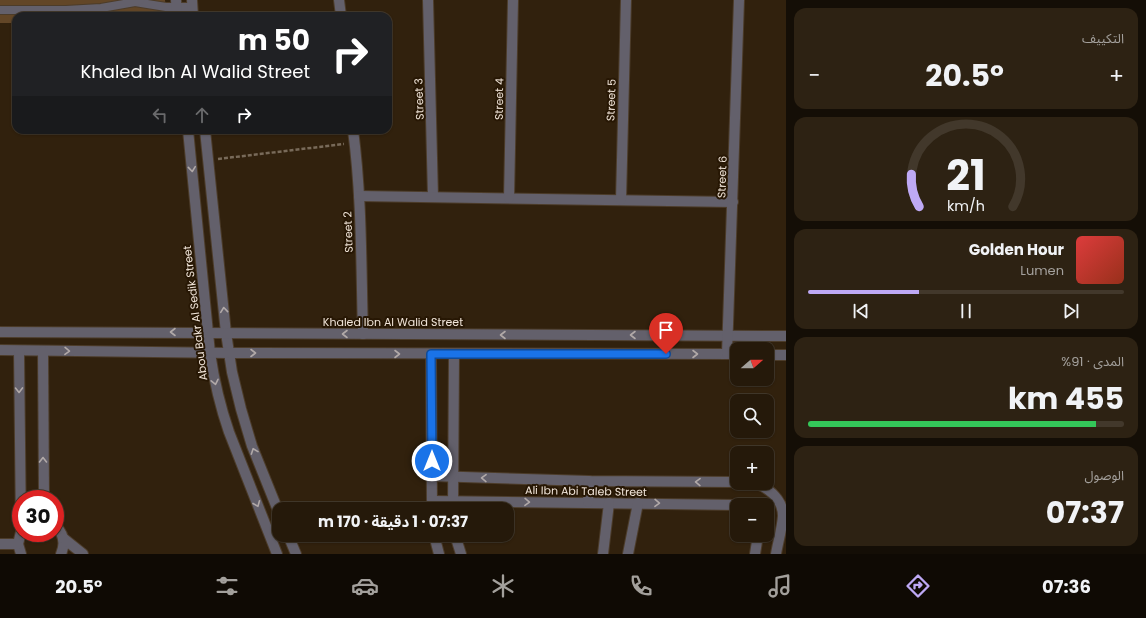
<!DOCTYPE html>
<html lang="ar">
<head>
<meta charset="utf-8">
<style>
  :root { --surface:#25190a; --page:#2d2213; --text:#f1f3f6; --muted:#a3a09c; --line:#42382b; --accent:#bea9f5 }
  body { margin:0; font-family:Poppins,"Noto Sans Arabic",sans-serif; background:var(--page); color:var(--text); direction:rtl; height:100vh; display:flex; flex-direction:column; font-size:15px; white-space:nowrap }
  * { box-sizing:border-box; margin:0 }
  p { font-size:13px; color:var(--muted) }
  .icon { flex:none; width:22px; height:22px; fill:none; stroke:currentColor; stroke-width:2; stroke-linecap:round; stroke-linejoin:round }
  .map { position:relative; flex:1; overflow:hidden; direction:ltr }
  .sheet { display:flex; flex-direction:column; gap:8px; padding:8px; background:#140e06; width:360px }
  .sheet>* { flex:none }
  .guide { position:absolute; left:12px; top:12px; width:380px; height:122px; border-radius:12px; box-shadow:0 1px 3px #0004,0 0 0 1px var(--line); direction:rtl; background:#202124; color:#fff; overflow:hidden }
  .needle { width:26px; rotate:70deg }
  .controls { position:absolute; left:730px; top:342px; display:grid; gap:8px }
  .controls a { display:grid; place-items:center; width:44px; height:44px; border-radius:8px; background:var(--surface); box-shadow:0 1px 3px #0004,0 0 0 1px var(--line); font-size:20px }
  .speed { position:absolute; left:12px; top:490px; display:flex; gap:8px; font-size:20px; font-weight:700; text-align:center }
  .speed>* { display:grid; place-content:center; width:52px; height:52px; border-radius:50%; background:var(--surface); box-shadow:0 1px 3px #0004,0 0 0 1px var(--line); line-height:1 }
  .speed .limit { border:6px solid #d22; background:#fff; color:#111 }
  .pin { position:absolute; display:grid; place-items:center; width:34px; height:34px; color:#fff; margin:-41px -17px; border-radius:50% 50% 50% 0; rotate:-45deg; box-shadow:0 0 4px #0007 }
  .pin .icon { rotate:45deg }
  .me { position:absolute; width:44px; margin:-22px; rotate:0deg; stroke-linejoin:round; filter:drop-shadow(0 0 3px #0008) }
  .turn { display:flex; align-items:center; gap:14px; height:84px; padding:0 16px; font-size:18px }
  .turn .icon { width:52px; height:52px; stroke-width:2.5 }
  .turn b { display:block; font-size:28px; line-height:34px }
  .lanes { display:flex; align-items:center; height:38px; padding:0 16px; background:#0003; justify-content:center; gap:20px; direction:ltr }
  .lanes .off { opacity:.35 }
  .big { font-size:30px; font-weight:700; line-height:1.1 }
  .sheet .tile { flex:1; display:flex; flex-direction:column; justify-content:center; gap:6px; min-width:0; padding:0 14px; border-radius:12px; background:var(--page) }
  .sheet .dial { align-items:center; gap:0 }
  .dial svg { height:104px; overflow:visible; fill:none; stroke:var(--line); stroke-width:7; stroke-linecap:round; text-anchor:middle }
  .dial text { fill:var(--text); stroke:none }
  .song { display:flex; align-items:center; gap:12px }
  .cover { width:48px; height:48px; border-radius:6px; background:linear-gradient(135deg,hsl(0 70% 55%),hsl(10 70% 35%)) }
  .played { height:4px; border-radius:2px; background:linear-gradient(90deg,var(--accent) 35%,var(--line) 35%) }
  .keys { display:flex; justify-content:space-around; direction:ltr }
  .heat { display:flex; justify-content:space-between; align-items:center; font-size:22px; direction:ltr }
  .charge { height:6px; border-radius:3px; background:linear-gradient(90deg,#34c759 91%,var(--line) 0) }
  .trip { position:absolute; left:272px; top:502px; width:242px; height:40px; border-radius:12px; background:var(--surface); box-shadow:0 1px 3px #0004,0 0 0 1px var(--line); font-weight:700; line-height:40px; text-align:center; direction:rtl }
  .tab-bar { display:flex; height:64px; justify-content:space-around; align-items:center; background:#0f0a04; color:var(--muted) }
  .tab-bar .icon { width:28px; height:28px }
  .tab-bar .current { color:var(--accent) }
  .tab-bar b { font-size:18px; color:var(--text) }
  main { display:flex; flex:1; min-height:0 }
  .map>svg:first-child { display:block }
</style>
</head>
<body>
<main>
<section class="sheet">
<div class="tile"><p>التكييف</p>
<div class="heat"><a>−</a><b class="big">20.5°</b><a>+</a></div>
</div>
<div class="tile dial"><svg viewBox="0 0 100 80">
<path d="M14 69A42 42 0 1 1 86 69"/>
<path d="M14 69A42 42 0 0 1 8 44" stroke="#bea9f5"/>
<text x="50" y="56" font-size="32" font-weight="700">21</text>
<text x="50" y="72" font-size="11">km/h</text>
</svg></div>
<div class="tile">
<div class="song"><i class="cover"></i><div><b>Golden Hour</b><p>Lumen</p></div></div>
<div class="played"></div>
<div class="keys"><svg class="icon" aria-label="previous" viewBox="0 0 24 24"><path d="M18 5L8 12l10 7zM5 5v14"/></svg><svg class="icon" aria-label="pause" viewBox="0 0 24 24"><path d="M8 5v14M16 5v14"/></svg><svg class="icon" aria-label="next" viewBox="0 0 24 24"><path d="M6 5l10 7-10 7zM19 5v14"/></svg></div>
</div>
<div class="tile"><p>المدى · 91%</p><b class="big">455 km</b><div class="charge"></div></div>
<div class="tile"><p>الوصول</p><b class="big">07:37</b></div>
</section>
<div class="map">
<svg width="786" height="554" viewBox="0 0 786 554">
  <rect width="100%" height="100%" fill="#31210d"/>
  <path fill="#624627" d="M 0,0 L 165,0 L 166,16 L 16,16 L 16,23 L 0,23 Z"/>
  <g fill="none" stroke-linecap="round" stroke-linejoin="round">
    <defs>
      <g id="lane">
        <path d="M 135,2 L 166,7 L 192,7"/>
        <path d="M 0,10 L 66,10 L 101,8 L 135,2 L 140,0"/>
      </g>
      <g id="street">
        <path d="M 176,0 L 177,16"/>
        <path d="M 192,0 L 193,16"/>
        <path d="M 339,0 L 341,16"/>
        <path d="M 428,0 L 433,197"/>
        <path d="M 188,130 L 210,353 C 214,380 220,406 229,432 L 277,554"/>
        <path d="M 205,130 L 226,333 L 232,372 L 241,409 L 252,446 L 279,513"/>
        <path d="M 353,130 C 362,197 361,266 363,334"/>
        <path d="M 359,196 L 733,202"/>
        <path d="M 509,198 L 513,0"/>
        <path d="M 621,200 L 626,0"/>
        <path d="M 0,332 L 786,336"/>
        <path d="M 0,350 L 229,353 L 737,354"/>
        <path d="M 19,351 L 21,532 L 18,544 L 21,554"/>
        <path d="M 43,351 L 44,499"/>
        <path d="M 431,354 L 432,509"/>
        <path d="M 727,354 L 739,0"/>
        <path d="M 767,355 L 786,355"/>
        <path d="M 432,476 L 589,481 L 737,482"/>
        <path d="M 750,483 C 766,484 783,499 783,516 C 782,529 778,542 776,554"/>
        <path d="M 432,501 L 740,505"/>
        <path d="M 588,502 L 589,481"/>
        <path d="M 453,509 L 454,354"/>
        <path d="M 55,525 C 63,533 66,543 61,554"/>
        <path d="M 288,535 L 296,554"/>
        <path d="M 434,535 L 439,554"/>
        <path d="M 455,535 L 461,554"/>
        <path d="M 63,538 L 83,554"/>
        <path d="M 0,544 L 18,544"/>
        <path d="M 603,554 L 609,503"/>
        <path d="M 628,554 L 638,503"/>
        <path d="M 755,554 L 758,535"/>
      </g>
    </defs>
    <use href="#lane" stroke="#4c3c2a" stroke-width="10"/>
    <use href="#street" stroke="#4c3c2a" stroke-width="12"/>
    <path stroke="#786a59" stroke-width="2.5" stroke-dasharray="4 2" stroke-linecap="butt" d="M 218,159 L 344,144"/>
    <use href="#lane" stroke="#63606b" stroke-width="8"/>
    <use href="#street" stroke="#63606b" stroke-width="10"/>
  </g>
  <defs><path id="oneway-chevron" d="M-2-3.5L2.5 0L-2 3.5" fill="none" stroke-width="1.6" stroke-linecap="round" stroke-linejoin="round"/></defs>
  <g stroke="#b1a9a8">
    <use href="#oneway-chevron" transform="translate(192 169) rotate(84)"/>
    <use href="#oneway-chevron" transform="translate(224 310) rotate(-96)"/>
    <use href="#oneway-chevron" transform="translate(173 332) rotate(-180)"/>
    <use href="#oneway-chevron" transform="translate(345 334) rotate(-180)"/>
    <use href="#oneway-chevron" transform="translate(503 335) rotate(-180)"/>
    <use href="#oneway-chevron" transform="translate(633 335) rotate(-180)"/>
    <use href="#oneway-chevron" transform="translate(67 351) rotate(1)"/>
    <use href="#oneway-chevron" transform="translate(253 353)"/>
    <use href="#oneway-chevron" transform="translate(397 354)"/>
    <use href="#oneway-chevron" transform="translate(695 354)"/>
    <use href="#oneway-chevron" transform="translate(215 382) rotate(78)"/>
    <use href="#oneway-chevron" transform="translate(19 390) rotate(89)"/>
    <use href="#oneway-chevron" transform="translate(254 451) rotate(-110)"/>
    <use href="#oneway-chevron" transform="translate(43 460) rotate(-90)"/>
    <use href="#oneway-chevron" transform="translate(484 478) rotate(-179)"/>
    <use href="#oneway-chevron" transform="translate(698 482) rotate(-179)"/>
    <use href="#oneway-chevron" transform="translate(527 502) rotate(1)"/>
    <use href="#oneway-chevron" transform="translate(657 503) rotate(1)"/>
    <use href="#oneway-chevron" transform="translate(257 504) rotate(68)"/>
  </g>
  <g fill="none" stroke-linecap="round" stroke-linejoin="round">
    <defs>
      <path id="route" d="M 432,461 L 431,354 L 666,354"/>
    </defs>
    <use href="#route" stroke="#114b97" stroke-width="10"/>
    <use href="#route" stroke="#1a73e8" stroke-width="7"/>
  </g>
  <g text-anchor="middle" stroke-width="4" stroke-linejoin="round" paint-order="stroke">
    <g font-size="11" fill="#f1e5d9" stroke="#271704">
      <text transform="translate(419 99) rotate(-92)" y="4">Street 3</text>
      <text transform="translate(499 99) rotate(-89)" y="4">Street 4</text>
      <text transform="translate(611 100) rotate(-88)" y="4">Street 5</text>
      <text transform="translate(722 177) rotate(-88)" y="4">Street 6</text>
      <text transform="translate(348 232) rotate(-92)" y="4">Street 2</text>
      <text transform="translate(195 313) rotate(-97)" y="4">Abou Bakr Al Sedik Street</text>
      <text x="393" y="326">Khaled Ibn Al Walid Street</text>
      <text transform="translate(586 491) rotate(1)" y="4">Ali Ibn Abi Taleb Street</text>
    </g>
  </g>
</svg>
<div class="controls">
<a><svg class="needle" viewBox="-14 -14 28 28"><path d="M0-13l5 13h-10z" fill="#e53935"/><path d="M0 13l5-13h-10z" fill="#a3a09c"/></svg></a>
<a><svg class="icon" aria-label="search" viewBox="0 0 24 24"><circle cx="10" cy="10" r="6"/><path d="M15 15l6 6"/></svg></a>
<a>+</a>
<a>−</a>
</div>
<div class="speed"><div class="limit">30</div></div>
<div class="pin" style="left:666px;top:354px;background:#d93025"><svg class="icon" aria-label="arrive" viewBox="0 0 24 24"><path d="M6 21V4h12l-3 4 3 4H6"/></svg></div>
<svg class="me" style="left:432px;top:461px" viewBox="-20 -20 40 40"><circle r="17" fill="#1a73e8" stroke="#fff" stroke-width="3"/><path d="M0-11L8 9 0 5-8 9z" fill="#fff"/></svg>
<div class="trip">07:37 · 1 دقيقة · 170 m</div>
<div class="guide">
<div class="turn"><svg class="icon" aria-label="right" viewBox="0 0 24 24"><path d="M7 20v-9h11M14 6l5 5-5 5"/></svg><div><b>50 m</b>Khaled Ibn Al Walid Street</div></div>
<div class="lanes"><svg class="icon off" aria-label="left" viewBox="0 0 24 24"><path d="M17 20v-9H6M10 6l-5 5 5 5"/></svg><svg class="icon off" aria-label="ahead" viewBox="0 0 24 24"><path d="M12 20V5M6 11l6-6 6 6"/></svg><svg class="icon" aria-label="right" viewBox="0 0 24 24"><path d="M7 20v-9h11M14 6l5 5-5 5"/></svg></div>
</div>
</div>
</main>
<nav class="tab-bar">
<b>07:36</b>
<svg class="icon current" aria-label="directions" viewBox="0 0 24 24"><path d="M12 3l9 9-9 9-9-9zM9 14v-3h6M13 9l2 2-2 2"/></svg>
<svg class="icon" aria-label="music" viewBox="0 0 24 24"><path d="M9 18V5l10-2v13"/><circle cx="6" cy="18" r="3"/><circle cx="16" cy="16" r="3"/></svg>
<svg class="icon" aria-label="phone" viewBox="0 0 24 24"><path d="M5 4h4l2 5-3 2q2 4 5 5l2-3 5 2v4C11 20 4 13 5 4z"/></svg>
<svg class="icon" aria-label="climate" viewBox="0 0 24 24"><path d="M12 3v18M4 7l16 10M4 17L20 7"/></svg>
<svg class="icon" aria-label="car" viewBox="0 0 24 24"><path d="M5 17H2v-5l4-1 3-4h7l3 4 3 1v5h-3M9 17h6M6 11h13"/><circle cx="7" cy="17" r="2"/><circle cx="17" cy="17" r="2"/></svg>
<svg class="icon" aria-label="filters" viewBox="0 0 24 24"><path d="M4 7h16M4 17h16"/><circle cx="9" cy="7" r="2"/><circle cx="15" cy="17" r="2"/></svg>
<b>20.5°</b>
</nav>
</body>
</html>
